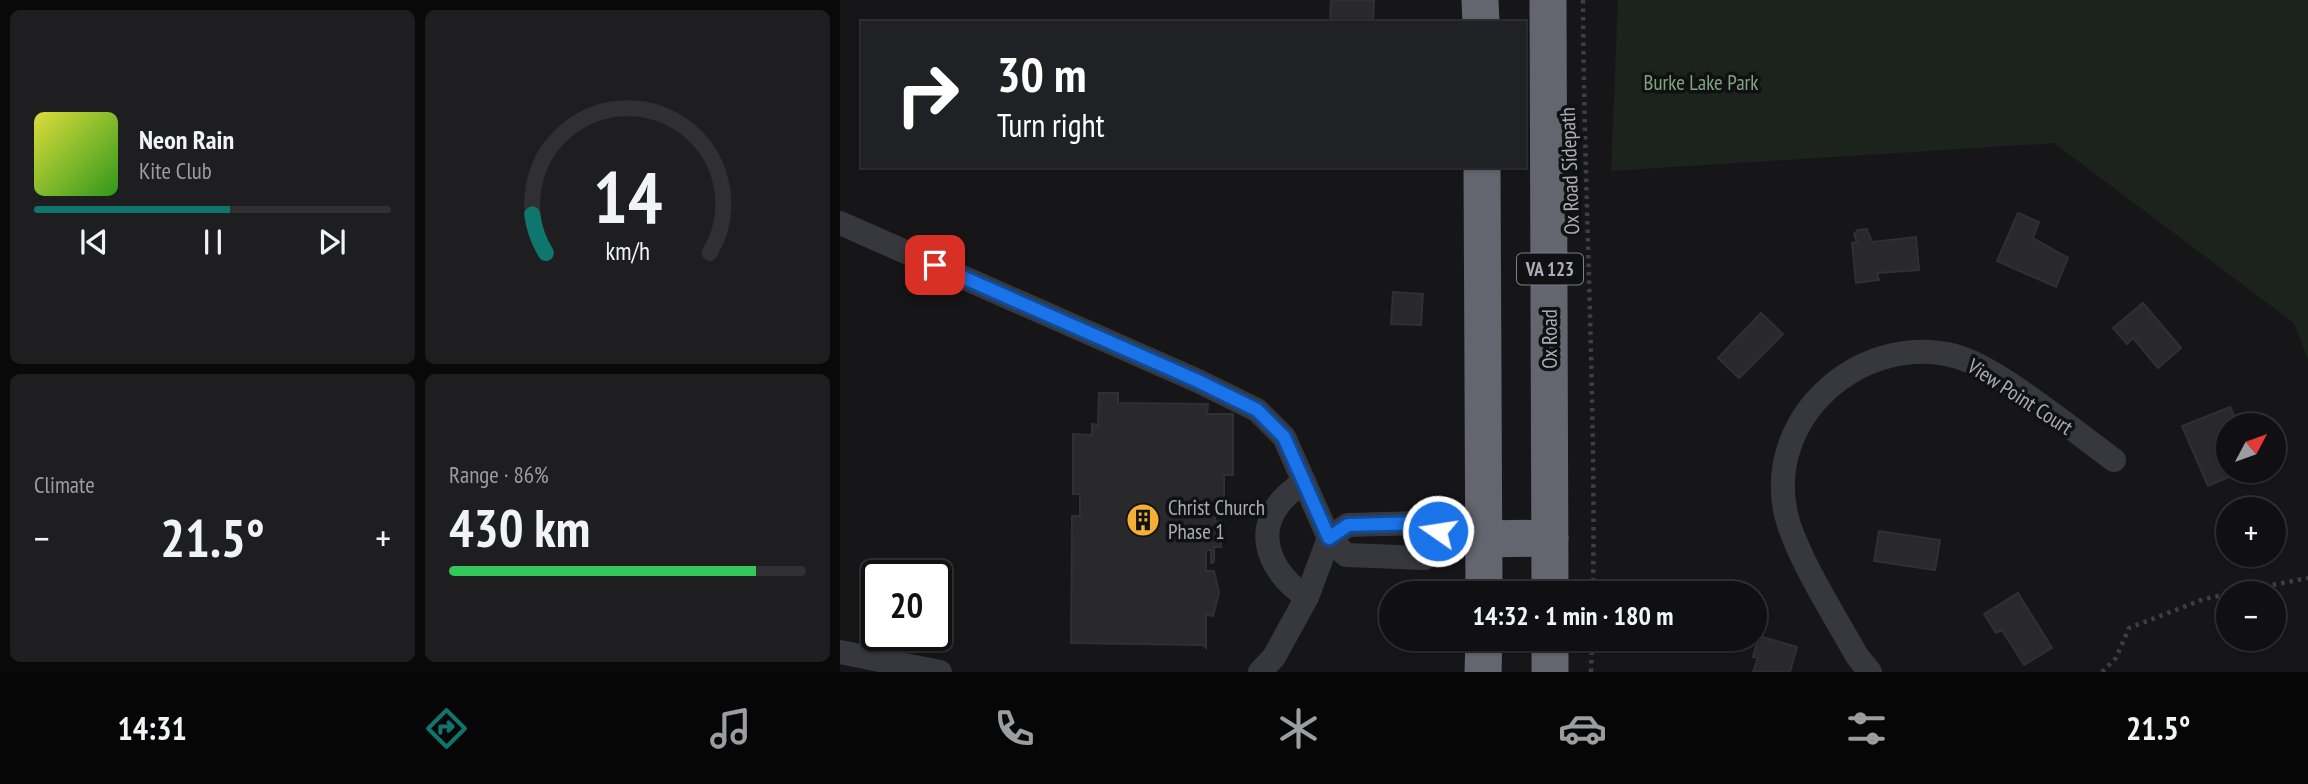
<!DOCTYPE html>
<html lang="en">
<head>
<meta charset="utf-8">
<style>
  :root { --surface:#101012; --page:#1e1e20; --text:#f1f3f6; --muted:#9c9d9f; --line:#303032; --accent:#0f766e }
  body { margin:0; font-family:"PT Sans Narrow",sans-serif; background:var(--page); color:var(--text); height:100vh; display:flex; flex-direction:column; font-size:26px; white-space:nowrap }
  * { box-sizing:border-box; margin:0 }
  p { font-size:23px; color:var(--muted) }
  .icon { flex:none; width:38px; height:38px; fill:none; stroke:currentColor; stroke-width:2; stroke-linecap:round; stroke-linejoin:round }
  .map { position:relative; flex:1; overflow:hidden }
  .sheet { display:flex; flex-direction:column; gap:10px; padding:10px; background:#09090a; width:840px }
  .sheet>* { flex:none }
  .hud { position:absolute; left:21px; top:21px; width:665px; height:147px; border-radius:0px; box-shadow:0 2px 5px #0004,0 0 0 2px var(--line); background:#202124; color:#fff; overflow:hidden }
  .needle { width:46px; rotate:49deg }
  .buttons { position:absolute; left:1376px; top:413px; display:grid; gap:14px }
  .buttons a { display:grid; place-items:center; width:70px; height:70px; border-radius:50%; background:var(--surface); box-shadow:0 2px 5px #0004,0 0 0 2px var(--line); font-size:35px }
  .speed { position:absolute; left:21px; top:560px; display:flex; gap:14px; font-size:35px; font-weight:700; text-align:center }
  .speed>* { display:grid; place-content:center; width:91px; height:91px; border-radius:50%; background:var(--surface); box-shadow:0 2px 5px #0004,0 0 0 2px var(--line); line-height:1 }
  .speed .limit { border:4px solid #111; border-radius:10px; background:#fff; color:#111 }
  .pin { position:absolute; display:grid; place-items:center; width:60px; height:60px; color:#fff; margin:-30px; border-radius:14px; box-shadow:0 4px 10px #0006 }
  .me { position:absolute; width:77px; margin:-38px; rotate:283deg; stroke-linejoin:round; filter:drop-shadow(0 0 5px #0008) }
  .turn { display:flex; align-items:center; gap:24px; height:147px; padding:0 21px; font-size:32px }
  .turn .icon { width:91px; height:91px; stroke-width:2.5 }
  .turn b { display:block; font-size:49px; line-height:60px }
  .big { font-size:52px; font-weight:700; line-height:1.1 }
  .sheet .tile { flex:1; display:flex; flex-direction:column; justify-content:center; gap:10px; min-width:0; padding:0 24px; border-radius:10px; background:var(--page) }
  .sheet .dial { align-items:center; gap:0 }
  .dial svg { height:182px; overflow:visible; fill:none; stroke:var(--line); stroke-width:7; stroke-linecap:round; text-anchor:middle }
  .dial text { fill:var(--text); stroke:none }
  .song { display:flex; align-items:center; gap:21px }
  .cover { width:84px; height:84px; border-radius:10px; background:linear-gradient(135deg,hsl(60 70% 55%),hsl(110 70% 35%)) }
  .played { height:7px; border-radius:4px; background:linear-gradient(90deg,var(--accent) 55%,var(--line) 55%) }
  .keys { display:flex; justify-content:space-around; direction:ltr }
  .heat { display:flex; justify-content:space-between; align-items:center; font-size:38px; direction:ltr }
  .charge { height:10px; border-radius:5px; background:linear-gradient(90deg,#34c759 86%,var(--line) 0) }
  .sheet .tiles { flex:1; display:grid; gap:10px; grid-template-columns:repeat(2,1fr) }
  .trip { position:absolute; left:539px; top:581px; width:388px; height:70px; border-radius:35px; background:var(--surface); box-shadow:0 2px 5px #0004,0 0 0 2px var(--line); font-weight:700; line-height:70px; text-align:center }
  .tab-bar { display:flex; height:112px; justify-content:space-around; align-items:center; background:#060607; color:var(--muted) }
  .tab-bar .icon { width:49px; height:49px }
  .tab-bar .active { color:var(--accent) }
  .tab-bar b { font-size:32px; color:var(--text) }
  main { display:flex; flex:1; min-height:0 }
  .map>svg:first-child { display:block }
</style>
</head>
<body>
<main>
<section class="sheet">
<div class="tiles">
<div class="tile">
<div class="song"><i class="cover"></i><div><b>Neon Rain</b><p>Kite Club</p></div></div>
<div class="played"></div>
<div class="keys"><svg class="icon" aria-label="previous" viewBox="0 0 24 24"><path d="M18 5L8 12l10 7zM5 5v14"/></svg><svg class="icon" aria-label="pause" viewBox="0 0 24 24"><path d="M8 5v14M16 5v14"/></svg><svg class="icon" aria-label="next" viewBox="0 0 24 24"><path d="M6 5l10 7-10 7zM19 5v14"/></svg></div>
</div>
<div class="tile dial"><svg viewBox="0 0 100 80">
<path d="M14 69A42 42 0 1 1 86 69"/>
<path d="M14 69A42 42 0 0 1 8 52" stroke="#0f766e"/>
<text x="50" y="56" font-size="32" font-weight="700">14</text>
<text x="50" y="72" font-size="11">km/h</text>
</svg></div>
<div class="tile"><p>Climate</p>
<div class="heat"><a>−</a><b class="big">21.5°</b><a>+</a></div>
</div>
<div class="tile"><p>Range · 86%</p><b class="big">430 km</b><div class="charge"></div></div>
</div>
</section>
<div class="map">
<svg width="1468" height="672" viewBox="0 0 1468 672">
  <rect width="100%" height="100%" fill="#161618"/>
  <path fill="#1c231d" d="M 778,0 L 1468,0 L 1468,360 L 1454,323 L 1214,143 L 771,171 Z"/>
  <g fill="#29292c" stroke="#303034" stroke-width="2">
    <path d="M 491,0 L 534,0 L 533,23 L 490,23 Z"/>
    <path d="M 1178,213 L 1199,222 L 1193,238 L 1228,258 L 1216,287 L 1157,261 Z"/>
    <path d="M 1027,229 L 1032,242 L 1076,237 L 1079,270 L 1037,273 L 1039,280 L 1016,283 L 1012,243 L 1017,242 L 1014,234 L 1018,230 Z"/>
    <path d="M 553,292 L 583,294 L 581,325 L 551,324 Z"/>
    <path d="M 1303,303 L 1341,348 L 1318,368 L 1293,338 L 1287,344 L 1273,328 Z"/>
    <path d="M 921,313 L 943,334 L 899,378 L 878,358 Z"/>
    <path d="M 259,393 L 278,393 L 278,403 L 368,404 L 367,414 L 393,414 L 393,475 L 384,475 L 384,505 L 367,505 L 367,518 L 375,515 L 375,522 L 381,521 L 381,547 L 374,547 L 374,562 L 371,563 L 371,550 L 366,550 L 366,571 L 374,571 L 379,593 L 373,616 L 366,615 L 366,648 L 363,645 L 231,643 L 232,516 L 240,516 L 240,494 L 233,494 L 233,434 L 252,435 L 252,424 L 258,425 Z"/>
    <path d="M 1390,407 L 1398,425 L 1388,425 L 1388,431 L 1383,433 L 1388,443 L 1388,471 L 1396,474 L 1368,486 L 1342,426 Z"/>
    <path d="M 1039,531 L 1100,540 L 1095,570 L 1034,561 Z"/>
    <path d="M 1178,593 L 1212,648 L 1184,665 L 1162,630 L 1156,633 L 1144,614 Z"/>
    <path d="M 919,636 L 957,647 L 950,672 L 913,672 L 918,658 L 913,657 Z"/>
  </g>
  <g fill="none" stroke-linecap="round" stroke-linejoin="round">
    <g stroke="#3d3f44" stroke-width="4.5" stroke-dasharray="3.5 5" stroke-linecap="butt">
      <path d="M 743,0 C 744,198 756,395 753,593"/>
      <path d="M 1391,593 L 1468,578"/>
      <path d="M 751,672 L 752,639"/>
      <path d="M 1262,672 L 1276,658 L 1289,628 L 1364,599 L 1388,594"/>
    </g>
    <g stroke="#37383d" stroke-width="24">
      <path d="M 0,223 L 358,381 L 417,410 L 444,437 L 489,538 L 506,555 L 585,558 L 614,539"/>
      <path d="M 464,481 C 456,488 445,495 439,504 C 412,539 436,577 467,597"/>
      <path d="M 0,652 L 100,672"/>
      <path d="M 420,672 L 434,657 L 467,597 L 489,538 L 508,525 L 582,523 L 614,539 L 626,539"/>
      <path d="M 1030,672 L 1017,656 C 996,618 955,554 946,514 C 924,417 1021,332 1115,356 C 1157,367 1235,432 1274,460"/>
    </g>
    <g stroke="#63666e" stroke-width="37">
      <path d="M 640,0 L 641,23"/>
      <path d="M 708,0 L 710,593"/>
      <path d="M 642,166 L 644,593"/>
      <path d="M 645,539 L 710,538"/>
      <path d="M 710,639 L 710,672"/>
      <path d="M 643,672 L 644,639"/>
    </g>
  </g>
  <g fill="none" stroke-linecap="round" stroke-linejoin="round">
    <defs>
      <path id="route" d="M 95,265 L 358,381 L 417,410 L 444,437 L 489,538 L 508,525 L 582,523 L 598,531"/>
    </defs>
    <use href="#route" stroke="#114b97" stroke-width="18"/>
    <use href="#route" stroke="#1a73e8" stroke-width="12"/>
  </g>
  <defs>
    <symbol id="building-disc" viewBox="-11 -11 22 22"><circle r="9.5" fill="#f2b134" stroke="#111113"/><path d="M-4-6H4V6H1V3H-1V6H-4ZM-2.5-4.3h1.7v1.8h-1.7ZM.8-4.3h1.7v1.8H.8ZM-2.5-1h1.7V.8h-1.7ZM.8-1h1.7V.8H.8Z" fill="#111"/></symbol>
  </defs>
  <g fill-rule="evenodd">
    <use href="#building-disc" x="284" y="501" width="38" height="38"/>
  </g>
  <g text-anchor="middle" stroke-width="7" stroke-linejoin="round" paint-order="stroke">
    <rect fill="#111113" stroke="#7b7e86" stroke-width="2" x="677" y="253.5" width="66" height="31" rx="5"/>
    <g font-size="19" font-weight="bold" fill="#a8adb8">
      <text x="710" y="276">VA 123</text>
    </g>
    <g font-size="21" fill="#7fa381" stroke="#111113">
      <text x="861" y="90">Burke Lake Park</text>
    </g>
    <g font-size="21" fill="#a8adb8" stroke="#111113">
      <text transform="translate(730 171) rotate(-92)" y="7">Ox Road Sidepath</text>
      <text transform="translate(710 339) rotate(-90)" y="7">Ox Road</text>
      <text transform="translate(1180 397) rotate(33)" y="7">View Point Court</text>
    </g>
    <g font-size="21" fill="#a8adb8" stroke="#111113" text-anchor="start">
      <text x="328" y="515">Christ Church<tspan x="328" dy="24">Phase 1</tspan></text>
    </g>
  </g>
</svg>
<div class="buttons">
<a><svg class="needle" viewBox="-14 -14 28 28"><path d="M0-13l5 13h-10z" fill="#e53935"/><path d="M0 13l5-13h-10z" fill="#9c9d9f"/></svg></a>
<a>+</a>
<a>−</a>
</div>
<div class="speed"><div class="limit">20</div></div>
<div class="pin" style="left:95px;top:265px;background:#d93025"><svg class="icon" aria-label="arrive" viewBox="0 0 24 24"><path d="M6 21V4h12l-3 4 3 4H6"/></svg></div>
<svg class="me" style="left:598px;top:531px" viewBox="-20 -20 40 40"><circle r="17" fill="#1a73e8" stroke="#fff" stroke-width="3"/><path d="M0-11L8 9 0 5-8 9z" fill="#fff"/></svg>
<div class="trip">14:32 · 1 min · 180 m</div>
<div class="hud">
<div class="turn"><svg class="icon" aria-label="right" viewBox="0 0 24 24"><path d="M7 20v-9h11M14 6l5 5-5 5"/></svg><div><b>30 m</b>Turn right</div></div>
</div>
</div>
</main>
<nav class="tab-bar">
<b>14:31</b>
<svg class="icon active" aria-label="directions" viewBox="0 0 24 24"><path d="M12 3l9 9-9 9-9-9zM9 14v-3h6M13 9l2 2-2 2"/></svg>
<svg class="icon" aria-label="music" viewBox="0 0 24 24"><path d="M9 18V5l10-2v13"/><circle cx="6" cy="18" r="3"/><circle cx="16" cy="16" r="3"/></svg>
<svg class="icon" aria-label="phone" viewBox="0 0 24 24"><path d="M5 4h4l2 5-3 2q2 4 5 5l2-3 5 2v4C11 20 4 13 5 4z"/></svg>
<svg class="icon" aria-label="climate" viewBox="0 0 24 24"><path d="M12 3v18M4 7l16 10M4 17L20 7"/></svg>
<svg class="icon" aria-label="car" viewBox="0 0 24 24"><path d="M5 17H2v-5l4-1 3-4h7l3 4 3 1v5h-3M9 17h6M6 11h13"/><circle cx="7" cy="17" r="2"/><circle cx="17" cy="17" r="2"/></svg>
<svg class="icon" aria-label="filters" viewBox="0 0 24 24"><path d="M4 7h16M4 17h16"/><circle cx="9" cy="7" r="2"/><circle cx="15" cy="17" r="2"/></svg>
<b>21.5°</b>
</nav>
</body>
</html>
